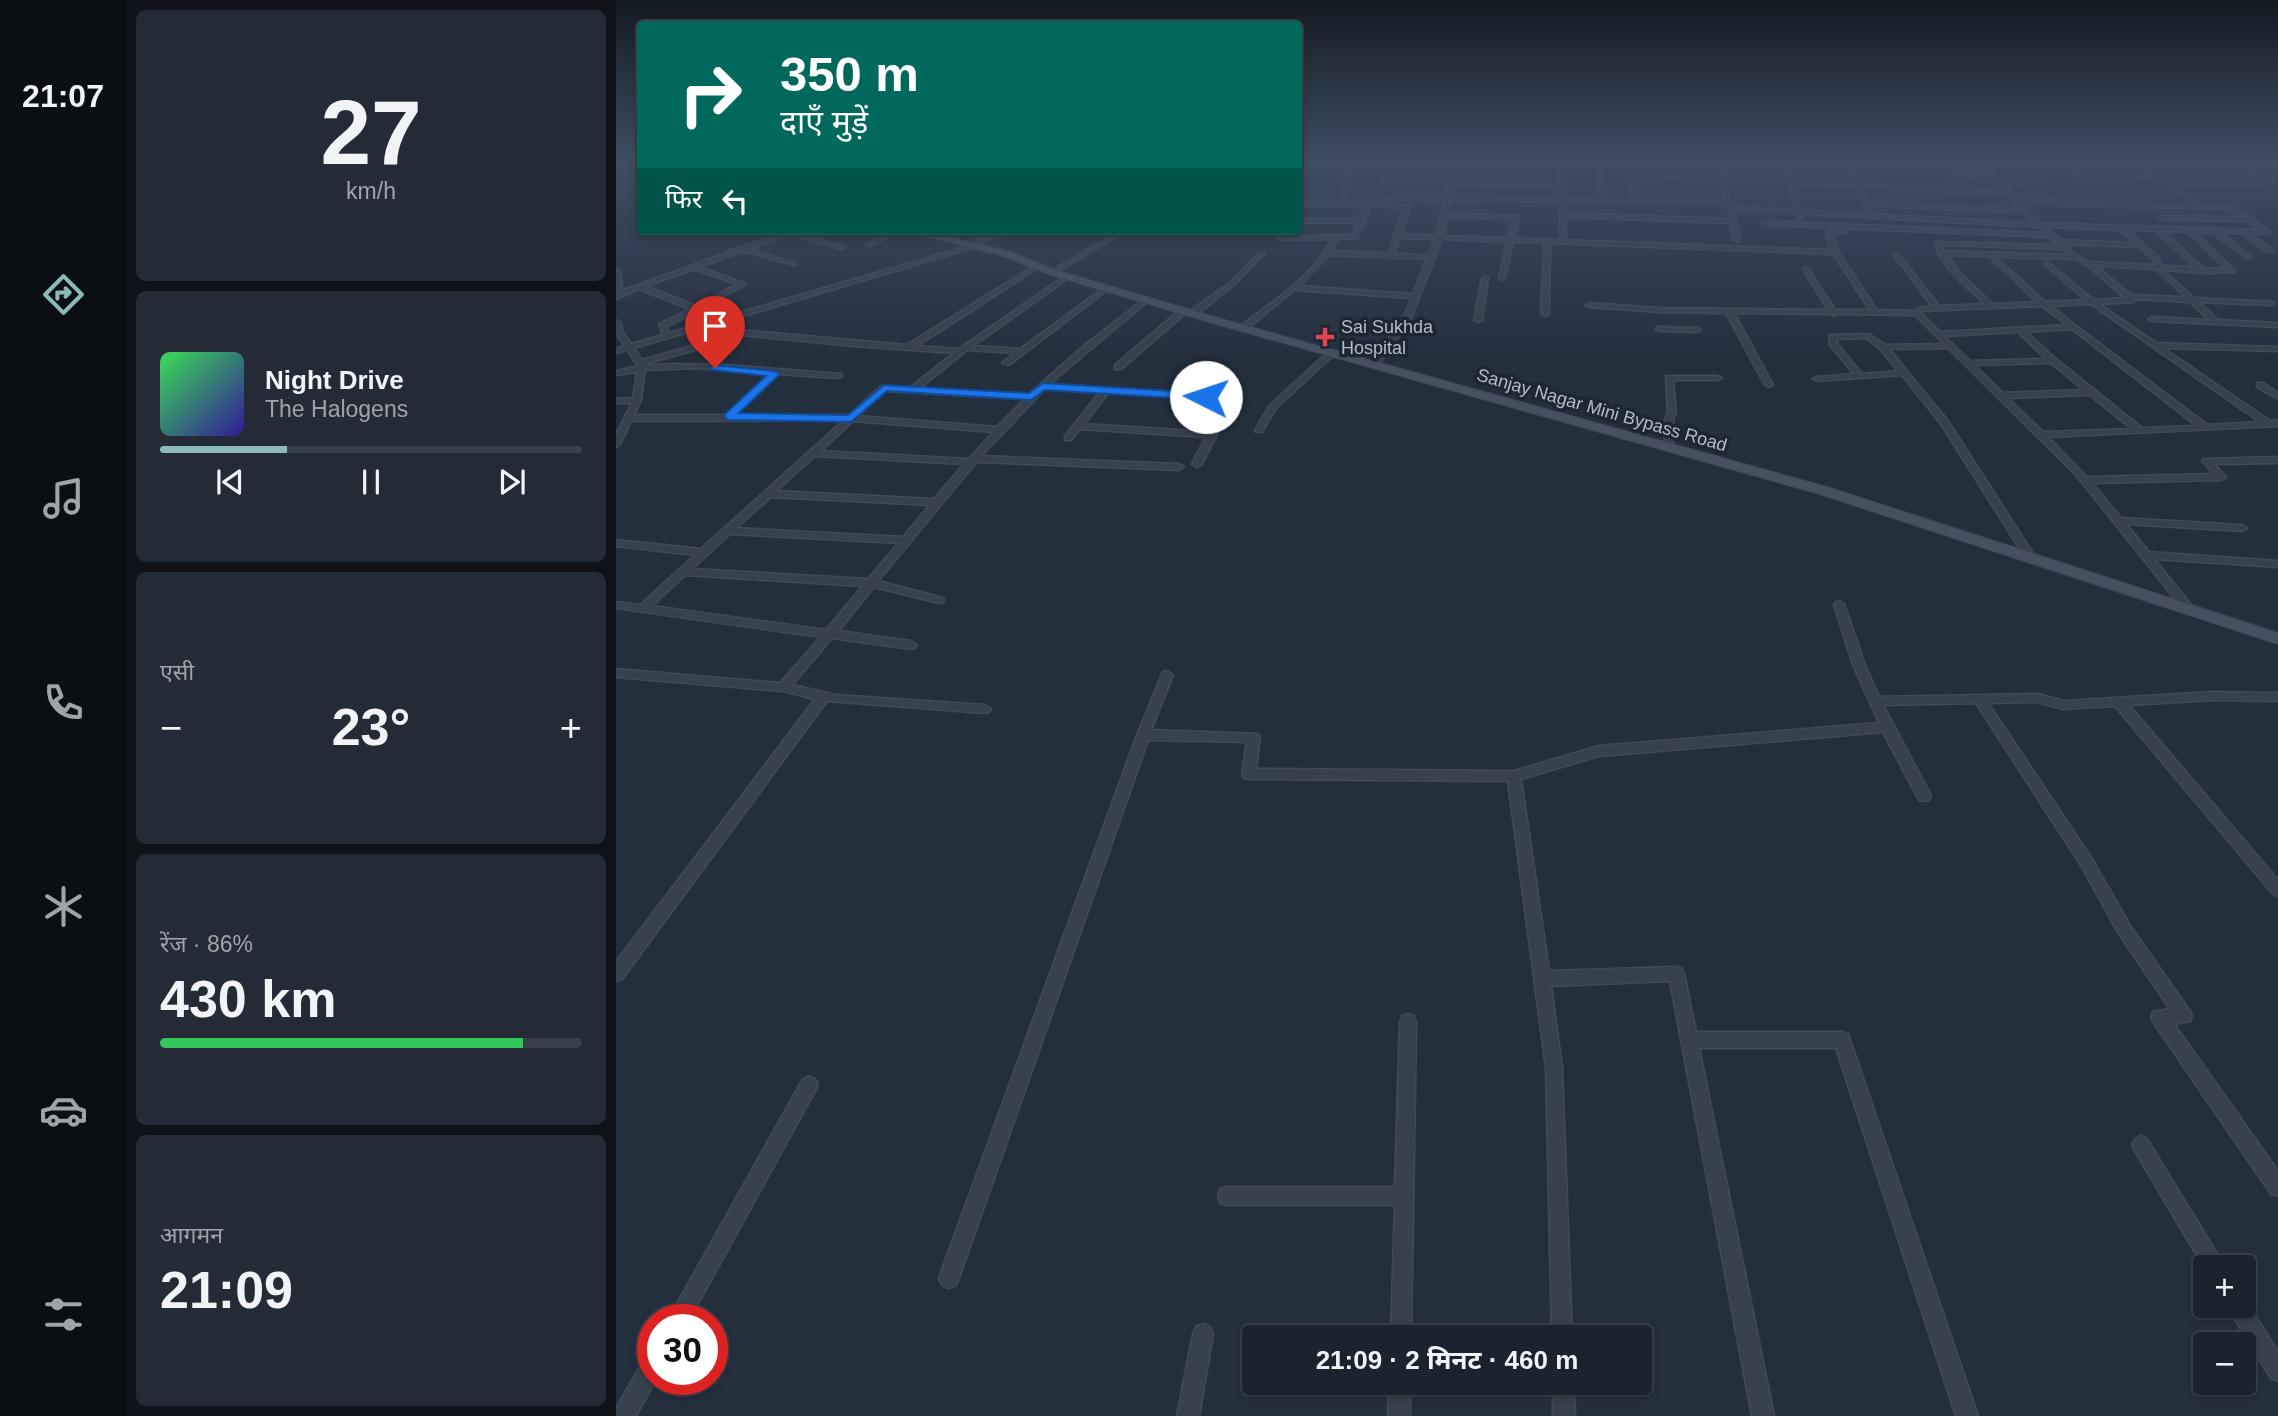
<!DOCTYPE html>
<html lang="hi">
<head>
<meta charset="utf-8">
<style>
  :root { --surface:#1b232e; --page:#242b36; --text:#f1f3f6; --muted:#a0a4aa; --line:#39404a; --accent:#8bbbb9 }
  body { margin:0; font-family:Helvetica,"Noto Sans Devanagari",sans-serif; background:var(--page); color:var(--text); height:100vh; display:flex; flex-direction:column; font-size:26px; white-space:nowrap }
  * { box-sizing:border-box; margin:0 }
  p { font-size:23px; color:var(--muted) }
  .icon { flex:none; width:38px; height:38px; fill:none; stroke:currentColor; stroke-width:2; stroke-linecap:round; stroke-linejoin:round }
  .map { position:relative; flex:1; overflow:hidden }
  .side { display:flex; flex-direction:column; gap:10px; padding:10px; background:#0f1319; width:490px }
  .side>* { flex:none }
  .top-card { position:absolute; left:21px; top:21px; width:665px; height:214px; border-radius:7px; box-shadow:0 4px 10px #0003,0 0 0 2px var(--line); background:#00695c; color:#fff; overflow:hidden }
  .controls { position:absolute; left:1577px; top:1255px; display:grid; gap:14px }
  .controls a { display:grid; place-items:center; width:63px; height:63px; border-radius:7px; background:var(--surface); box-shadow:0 4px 10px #0003,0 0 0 2px var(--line); font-size:35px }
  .speed { position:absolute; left:21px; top:1304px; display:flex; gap:14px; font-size:35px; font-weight:700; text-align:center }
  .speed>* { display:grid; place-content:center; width:91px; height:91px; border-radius:50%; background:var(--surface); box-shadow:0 4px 10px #0003,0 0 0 2px var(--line); line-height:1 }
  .speed .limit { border:10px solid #d22; background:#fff; color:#111 }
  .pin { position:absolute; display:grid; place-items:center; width:60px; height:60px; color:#fff; margin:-72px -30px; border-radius:50% 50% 50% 0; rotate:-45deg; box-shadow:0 0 7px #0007 }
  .pin .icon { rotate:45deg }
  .me { position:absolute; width:77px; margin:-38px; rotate:274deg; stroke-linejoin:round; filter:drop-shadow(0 0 5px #0008) }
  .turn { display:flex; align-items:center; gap:24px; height:147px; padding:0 28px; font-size:32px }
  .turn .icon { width:91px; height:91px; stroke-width:2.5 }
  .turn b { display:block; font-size:49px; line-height:60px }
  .then { display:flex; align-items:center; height:66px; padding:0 28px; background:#0003; gap:14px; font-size:26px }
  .big { font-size:52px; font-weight:700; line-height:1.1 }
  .side .widget { flex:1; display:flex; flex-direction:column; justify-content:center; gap:10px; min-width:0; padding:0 24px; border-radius:10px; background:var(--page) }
  .side .dial { align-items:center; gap:0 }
  .dial b { font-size:91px; line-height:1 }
  .song { display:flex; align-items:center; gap:21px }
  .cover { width:84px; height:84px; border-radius:10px; background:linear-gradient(135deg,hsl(130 70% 55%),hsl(250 70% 35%)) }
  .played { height:7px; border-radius:4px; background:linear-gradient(90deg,var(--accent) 30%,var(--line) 30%) }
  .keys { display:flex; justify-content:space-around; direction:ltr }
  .heat { display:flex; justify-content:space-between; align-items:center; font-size:38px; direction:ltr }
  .charge { height:10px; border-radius:5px; background:linear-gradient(90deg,#34c759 86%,var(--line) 0) }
  .trip { position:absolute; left:626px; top:1325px; width:410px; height:70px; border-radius:7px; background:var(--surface); box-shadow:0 4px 10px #0003,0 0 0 2px var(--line); font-weight:700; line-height:70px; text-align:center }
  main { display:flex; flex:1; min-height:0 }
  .tab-bar { display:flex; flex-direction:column; width:126px; justify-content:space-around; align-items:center; background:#0b0e12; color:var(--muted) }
  .tab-bar .icon { width:49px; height:49px }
  .tab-bar .selected { color:var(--accent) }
  .tab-bar b { font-size:32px; color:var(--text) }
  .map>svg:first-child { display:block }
</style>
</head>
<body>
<main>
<nav class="tab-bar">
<b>21:07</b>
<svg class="icon selected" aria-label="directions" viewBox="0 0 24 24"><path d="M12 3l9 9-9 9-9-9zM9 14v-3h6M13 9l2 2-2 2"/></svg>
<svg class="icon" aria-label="music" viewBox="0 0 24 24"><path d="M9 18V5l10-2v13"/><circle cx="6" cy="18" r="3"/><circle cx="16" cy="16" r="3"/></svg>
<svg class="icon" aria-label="phone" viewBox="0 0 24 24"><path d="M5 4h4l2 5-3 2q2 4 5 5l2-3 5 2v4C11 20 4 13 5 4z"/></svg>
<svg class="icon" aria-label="climate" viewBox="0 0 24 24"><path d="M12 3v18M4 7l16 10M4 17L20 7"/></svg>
<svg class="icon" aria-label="car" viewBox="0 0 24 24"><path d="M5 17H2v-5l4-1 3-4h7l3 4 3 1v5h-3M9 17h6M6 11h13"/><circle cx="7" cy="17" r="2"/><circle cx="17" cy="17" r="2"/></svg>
<svg class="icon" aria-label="filters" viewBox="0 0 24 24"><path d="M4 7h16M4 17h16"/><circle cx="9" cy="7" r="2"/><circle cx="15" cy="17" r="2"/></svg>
</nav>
<section class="side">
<div class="widget dial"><b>27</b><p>km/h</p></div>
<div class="widget">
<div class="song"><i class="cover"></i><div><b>Night Drive</b><p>The Halogens</p></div></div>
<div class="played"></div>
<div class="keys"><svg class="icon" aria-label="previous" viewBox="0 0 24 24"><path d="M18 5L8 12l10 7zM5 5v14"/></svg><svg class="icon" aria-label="pause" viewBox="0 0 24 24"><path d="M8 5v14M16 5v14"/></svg><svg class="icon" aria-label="next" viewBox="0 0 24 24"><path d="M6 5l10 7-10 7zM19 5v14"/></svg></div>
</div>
<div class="widget"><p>एसी</p>
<div class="heat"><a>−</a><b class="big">23°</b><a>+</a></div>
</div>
<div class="widget"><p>रेंज · 86%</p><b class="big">430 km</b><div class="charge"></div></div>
<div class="widget"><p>आगमन</p><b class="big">21:09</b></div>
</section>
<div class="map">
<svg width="1662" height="1416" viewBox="0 0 1662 1416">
  <rect width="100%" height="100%" fill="#242f3e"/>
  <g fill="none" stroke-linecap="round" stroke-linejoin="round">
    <defs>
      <g id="street">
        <path d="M 727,159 L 739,159 L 737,161 L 737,165 L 789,166 L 792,159 L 797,159 L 794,168 L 791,170 L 737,168 L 729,202 L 767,202 L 773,197 L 780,195 L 829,196 L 832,184 L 767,181 L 770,179 L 833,181 L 838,159 L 842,159 L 842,163 L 1013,164 L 1016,166 L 1017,173 L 1105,177 L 1103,159 L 1108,159 L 1110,177 L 1172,180 L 1167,161 L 1170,159 L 1173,161 L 1177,181 L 1237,184 L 1231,167 L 1367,167 L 1360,159 L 1365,159 L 1385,181 L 1429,183 L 1388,185 L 1397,195 L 1431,196 L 1448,202 L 1579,205 L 1539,178 L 1454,175 L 1457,173 L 1534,175 L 1510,159 L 1516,159 L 1549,180 L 1638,181 L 1649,180 L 1609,161 L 1598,159 L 1662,159 L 1662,162 L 1615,161 L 1657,180 L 1655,183 L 1638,185 L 1554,184 L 1586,205 L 1616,206 L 1654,231 L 1652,234 L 1633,233 L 1656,250 L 1656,252 L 1652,252 L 1625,233 L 1605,233 L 1635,257 L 1630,258 L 1597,233 L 1578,232 L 1619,270 L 1619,272 L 1587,273 L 1547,270 L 1578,298 L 1657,302 L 1658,303 L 1655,305 L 1583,302 L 1602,320 L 1662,323 L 1662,327 L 1536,321 L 1532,319 L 1536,317 L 1593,320 L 1574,302 L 1520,299 L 1517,302 L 1483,304 L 1540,343 L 1662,347 L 1662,351 L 1547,348 L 1654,421 L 1662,420 L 1662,426 L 1432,437 L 1471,477 L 1598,474 L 1586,461 L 1588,459 L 1662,457 L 1662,463 L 1598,464 L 1610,477 L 1605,480 L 1476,483 L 1505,518 L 1626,525 L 1631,528 L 1626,531 L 1510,524 L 1533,552 L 1662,561 L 1662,567 L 1538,559 L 1580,611 L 1579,614 L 1571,614 L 1460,475 L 1332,348 L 1273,349 L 1332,421 L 1421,560 L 1416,563 L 1412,562 L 1325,424 L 1286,375 L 1201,381 L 1197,379 L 1201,377 L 1238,374 L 1214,345 L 1213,335 L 1253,334 L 1269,345 L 1328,344 L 1299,315 L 1221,314 L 1218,316 L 1215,314 L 1118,313 L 1157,385 L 1153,387 L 1149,385 L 1110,313 L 1044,312 L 973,307 L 969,305 L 973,303 L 1044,308 L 1212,310 L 1187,269 L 1190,267 L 1193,269 L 1219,310 L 1254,310 L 1217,254 L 934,243 L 933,314 L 929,316 L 925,314 L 928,243 L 897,242 L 889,278 L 886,280 L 883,278 L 891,242 L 826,239 L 795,318 L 761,367 L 754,365 L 787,318 L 796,298 L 678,290 L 630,330 L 624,330 L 624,326 C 657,302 697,276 716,239 L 664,240 L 662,237 L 737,235 L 742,223 L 682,223 L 682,219 L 743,219 L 749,206 L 682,206 L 682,202 L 724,202 L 732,166 L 732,161 L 690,166 L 685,184 L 682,186 L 685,166 L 682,167 L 682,163 ZM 841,167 L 942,167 L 943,184 L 838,181 ZM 948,167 L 980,167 L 983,199 L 949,198 ZM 985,167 L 1011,168 L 1016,200 L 989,199 ZM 1236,170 L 1370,171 L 1375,176 L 1337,174 L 1334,176 L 1378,180 L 1388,191 L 1243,184 ZM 1017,176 L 1105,180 L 1107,201 L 1022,200 ZM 1111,180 L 1173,184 L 1178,210 L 1117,206 L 1113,203 ZM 1178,184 L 1239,187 L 1251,214 L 1184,210 ZM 837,185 L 943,188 L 943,198 L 835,196 ZM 1245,187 L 1390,195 L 1403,209 L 1252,202 ZM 777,199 L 828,200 L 820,236 L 785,234 L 794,207 L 773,203 ZM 1400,199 L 1430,200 L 1447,206 L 1613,209 L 1625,217 L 1546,216 L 1543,218 L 1546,220 L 1631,221 L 1645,230 L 1425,223 ZM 834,200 L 943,202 L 944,240 L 898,238 L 902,216 L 831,213 ZM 949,202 L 1108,205 L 1112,208 L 1114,219 L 949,213 ZM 755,206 L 788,208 L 772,253 L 715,251 L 722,239 L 741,238 ZM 1253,206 L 1407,213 L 1418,223 L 1257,214 ZM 1118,210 L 1179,213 L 1183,219 L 1186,217 L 1185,214 L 1422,227 L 1429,233 L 1149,221 L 1146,223 L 1149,225 L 1433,237 L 1442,245 L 1319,242 C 1323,266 1351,287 1369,304 L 1323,306 L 1282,253 L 1278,253 L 1278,255 L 1316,306 L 1303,308 L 1299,311 L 1261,310 L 1222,252 L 1217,234 L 1230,233 L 1228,230 L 1210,232 L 1215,250 L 950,240 L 949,217 L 1115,223 L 1118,240 L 1121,242 L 1124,240 ZM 830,217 L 897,219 L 892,238 L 827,236 ZM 1429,227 L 1504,230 L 1519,243 L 1444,240 ZM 1512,230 L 1540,231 L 1579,267 L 1546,266 L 1543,258 ZM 1547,231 L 1571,232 L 1611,269 L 1587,268 ZM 783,238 L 819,239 L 813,255 L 778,254 ZM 1448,244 L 1523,247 L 1538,260 L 1539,265 L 1474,262 L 1461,256 ZM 1325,245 L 1446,249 L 1453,255 L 1328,251 ZM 713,255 L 811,259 L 797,294 L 683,286 ZM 1330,255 L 1373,256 L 1421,302 L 1377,304 L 1346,275 ZM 1380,257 L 1458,259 L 1471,265 L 1509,298 L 1478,300 L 1431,262 L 1429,263 L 1429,265 L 1470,300 L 1429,302 ZM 1480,266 L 1540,269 L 1569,297 L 1515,295 ZM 1475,304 L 1644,422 L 1591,425 L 1434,306 ZM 1426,306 L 1451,325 L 1324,332 L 1305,313 L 1307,311 ZM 1456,329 L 1581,426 L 1526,428 L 1440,359 L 1410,332 ZM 1402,332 L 1430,359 L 1354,361 L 1328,336 ZM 1251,338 L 1264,349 L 1282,371 L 1246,374 L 1222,345 L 1220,339 ZM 1435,363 L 1468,390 L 1387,393 L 1358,365 ZM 1474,395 L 1516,429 L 1427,432 L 1392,398 Z"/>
        <path d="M 1072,159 L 1076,159 L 1077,161 L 1072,162 Z"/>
        <path d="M 1428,159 L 1434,159 L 1443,165 L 1468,165 L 1459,159 L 1465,159 L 1476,167 L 1442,169 Z"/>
        <path d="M 170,231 L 179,231 L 229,247 L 226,249 L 173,234 L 133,249 L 179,263 L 179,265 L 127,251 L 84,267 L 130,284 L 84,310 L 50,327 L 54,333 L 352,246 L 350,243 L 390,231 L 400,231 L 358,244 L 360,247 L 97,325 L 112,329 L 291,345 L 421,264 L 424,266 L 423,267 L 301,346 L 343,349 L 450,275 L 454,275 L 454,277 L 357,346 L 404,349 L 489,287 L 494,288 L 393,365 L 386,363 L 399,353 L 351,350 L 304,388 L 413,394 L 469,345 L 530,298 L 532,299 L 532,301 L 433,384 L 615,396 L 619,398 L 586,464 L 581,467 L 576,464 L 590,437 L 464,429 L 455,440 L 449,440 L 449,436 L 484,392 L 429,389 L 365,456 L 563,464 L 568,467 L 563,470 L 361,462 L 358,465 L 262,581 L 327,598 L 328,600 L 327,602 L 323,603 L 258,587 L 222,631 L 295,641 L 301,645 L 299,648 L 295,649 L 216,638 L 176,685 L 220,695 L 369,705 L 375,709 L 373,712 L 369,713 L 211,701 L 6,979 L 0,981 L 0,962 L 199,699 L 167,691 L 0,677 L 0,669 L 164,683 L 205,637 L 0,608 L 0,602 L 24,605 L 79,555 L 0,546 L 0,540 L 85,549 L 228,420 L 15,421 L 4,444 L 0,447 L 0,435 L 16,403 L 0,403 L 0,399 L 17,398 L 21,372 L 0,375 L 0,371 L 22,366 L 11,350 L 0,353 L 0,349 L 9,346 L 0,333 L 0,320 L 4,322 L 7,332 L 15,344 L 47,335 L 43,324 L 74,309 L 23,289 L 0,299 L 0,268 L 3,270 L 6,281 L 5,291 ZM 78,269 L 121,284 L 80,306 L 30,286 ZM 89,327 L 118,334 L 26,360 L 18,348 ZM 125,335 L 237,346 L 338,353 L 295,387 L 265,386 L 233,415 L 120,415 L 162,374 L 222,378 L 226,376 L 225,374 L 110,365 L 53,364 L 30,366 L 29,364 L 125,337 ZM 81,368 L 154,373 L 110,415 L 18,415 L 25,400 L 29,370 ZM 270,391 L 409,399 L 381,427 L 242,416 ZM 492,393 L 610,400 L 593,432 L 468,424 ZM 237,421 L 377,432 L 353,459 L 205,451 ZM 199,456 L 348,464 L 318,499 L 160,491 ZM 155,497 L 314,505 L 287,537 L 120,528 ZM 114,534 L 283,543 L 252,579 L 76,569 ZM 69,575 L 247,586 L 210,630 L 36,606 Z"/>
        <path d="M 276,231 L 284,231 L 254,246 L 249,245 Z"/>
        <path d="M 504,231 L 511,231 L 438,273 L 433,272 Z"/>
        <path d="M 644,252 L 649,253 L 619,284 L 580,315 L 574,315 L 574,311 L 615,282 Z"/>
        <path d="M 869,276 L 872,278 L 866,320 L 862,322 L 858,320 L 866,278 Z"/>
        <path d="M 565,309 L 572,311 L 505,369 L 499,369 L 499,365 Z"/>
        <path d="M 1041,327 L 1081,328 L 1085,330 L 1081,332 L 1044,331 L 1040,329 Z"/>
        <path d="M 713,351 L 720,353 L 660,408 L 646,432 L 640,432 L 639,430 L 654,405 Z"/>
        <path d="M 1050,376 L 1102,376 L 1106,378 L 1102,380 L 1057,380 L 1060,412 L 1057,420 L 1057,447 L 1053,450 L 1049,447 L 1049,420 L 1052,412 Z"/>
        <path d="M 1641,383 L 1647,383 L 1662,393 L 1662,399 L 1641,387 Z"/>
        <path d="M 1223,601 L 1228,604 L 1249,665 L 1263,697 L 1422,694 L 1447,701 L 1597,692 L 1662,693 L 1662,701 L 1597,700 L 1513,705 L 1662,880 L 1662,896 L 1657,894 L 1499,706 L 1447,709 L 1422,702 L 1372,703 L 1476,859 L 1513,924 L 1574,1011 L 1576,1016 L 1574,1021 L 1558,1024 L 1662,1171 L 1662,1196 L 1655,1194 L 1537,1022 L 1535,1017 L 1537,1012 L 1554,1009 L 1503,934 L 1466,867 L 1360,703 L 1267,705 L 1315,796 L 1313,800 L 1308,801 L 1303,800 L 1267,732 L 983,756 L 905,779 L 933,971 L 1060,967 L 1066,969 L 1068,974 L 1080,1032 L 1226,1032 L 1232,1034 L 1362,1416 L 1340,1416 L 1220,1048 L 1083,1048 L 1158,1416 L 1136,1416 L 1054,981 L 935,986 L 946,1068 L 956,1337 L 936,1337 L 930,1068 L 892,781 L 633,779 L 628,778 L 626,774 L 631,742 L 532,740 L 343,1278 L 340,1285 L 333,1288 L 326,1285 L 323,1278 L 521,735 L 547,672 L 551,671 L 557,675 L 535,730 L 642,734 L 644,737 L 640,769 L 898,771 L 983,746 L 1263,723 L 1237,665 L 1218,604 Z"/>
        <path d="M 792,1014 L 798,1016 L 800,1022 L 795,1337 L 775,1337 L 779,1205 L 611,1205 L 604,1203 L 602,1196 L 604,1189 L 611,1187 L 779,1187 L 784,1022 L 786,1016 Z"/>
        <path d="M 193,1076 L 199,1079 L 202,1085 L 199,1091 L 73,1320 L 52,1320 L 187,1079 Z"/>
        <path d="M 1525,1136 L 1531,1139 L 1609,1267 L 1589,1267 L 1589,1269 L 1519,1151 L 1516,1145 L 1519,1139 Z"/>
        <path d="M 1628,1298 L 1662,1352 L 1662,1381 L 1655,1378 L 1615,1313 L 1612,1306 L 1628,1306 Z"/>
        <path d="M 587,1324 L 594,1327 L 597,1334 L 583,1416 L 561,1416 L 577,1334 L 580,1327 Z"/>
        <path d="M 37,1354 L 37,1379 L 40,1379 L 20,1416 L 0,1416 L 0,1408 L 30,1357 Z"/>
        <path d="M 773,1382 L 794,1382 L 794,1416 L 772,1416 Z"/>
        <path d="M 937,1382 L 958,1382 L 959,1416 L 937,1416 Z"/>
      </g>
      <g id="secondary">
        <path d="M 0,159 L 24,162 L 24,166 L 0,161 Z"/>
        <path d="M 291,231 L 306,231 L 394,252 L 439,270 L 605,319 L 1214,488 L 1662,633 L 1662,644 L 1204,494 L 597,323 L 433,274 L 388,256 Z"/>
      </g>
    </defs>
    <use href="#street" stroke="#414a57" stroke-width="3"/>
    <use href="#secondary" stroke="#414a57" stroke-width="2"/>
    <use href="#street" fill="#38414e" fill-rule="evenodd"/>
    <use href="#secondary" fill="#465061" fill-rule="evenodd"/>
  </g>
  <linearGradient id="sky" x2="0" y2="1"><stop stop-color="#141a22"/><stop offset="0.45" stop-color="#3f4d63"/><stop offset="1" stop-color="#3f4d63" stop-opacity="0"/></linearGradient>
  <rect width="1662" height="357" fill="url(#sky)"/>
  <path fill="#1a73e8" stroke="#114b97" stroke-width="2" d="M 99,365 L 158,371 L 164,374 L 123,413 L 232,415 L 268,385 L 413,393 L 427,383 L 590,393 L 595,397 L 590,400 L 429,390 L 415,400 L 271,391 L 235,422 L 113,420 L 108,417 L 109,414 L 150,376 L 96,370 L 94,368 Z"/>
  <path fill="#e0444e" stroke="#1d2633" stroke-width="2.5" d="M705.5 326.5h7v7h7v7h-7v7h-7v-7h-7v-7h7z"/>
  <g text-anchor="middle" stroke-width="7" stroke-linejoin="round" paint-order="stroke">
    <g font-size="18" fill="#b4bcc9" stroke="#1d2633" text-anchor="start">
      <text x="725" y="333">Sai Sukhda<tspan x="725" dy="21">Hospital</tspan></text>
    </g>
    <g font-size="18" fill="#b4bcc9" stroke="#1d2633">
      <text transform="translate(986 410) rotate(16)" y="6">Sanjay Nagar Mini Bypass Road</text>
    </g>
  </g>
</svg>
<div class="controls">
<a>+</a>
<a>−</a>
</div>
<div class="speed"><div class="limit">30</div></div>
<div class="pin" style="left:99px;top:368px;background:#d93025"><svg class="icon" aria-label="arrive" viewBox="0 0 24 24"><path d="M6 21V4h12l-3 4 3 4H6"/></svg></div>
<svg class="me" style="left:590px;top:397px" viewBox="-20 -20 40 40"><circle r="19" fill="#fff"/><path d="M0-13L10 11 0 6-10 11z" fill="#1a73e8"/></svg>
<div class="trip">21:09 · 2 मिनट · 460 m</div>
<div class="top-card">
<div class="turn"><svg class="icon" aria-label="right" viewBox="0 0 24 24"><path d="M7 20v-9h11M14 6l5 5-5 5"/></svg><div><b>350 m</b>दाएँ मुड़ें</div></div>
<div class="then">फिर<svg class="icon" aria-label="left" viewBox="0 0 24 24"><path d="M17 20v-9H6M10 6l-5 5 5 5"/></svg></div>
</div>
</div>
</main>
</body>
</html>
